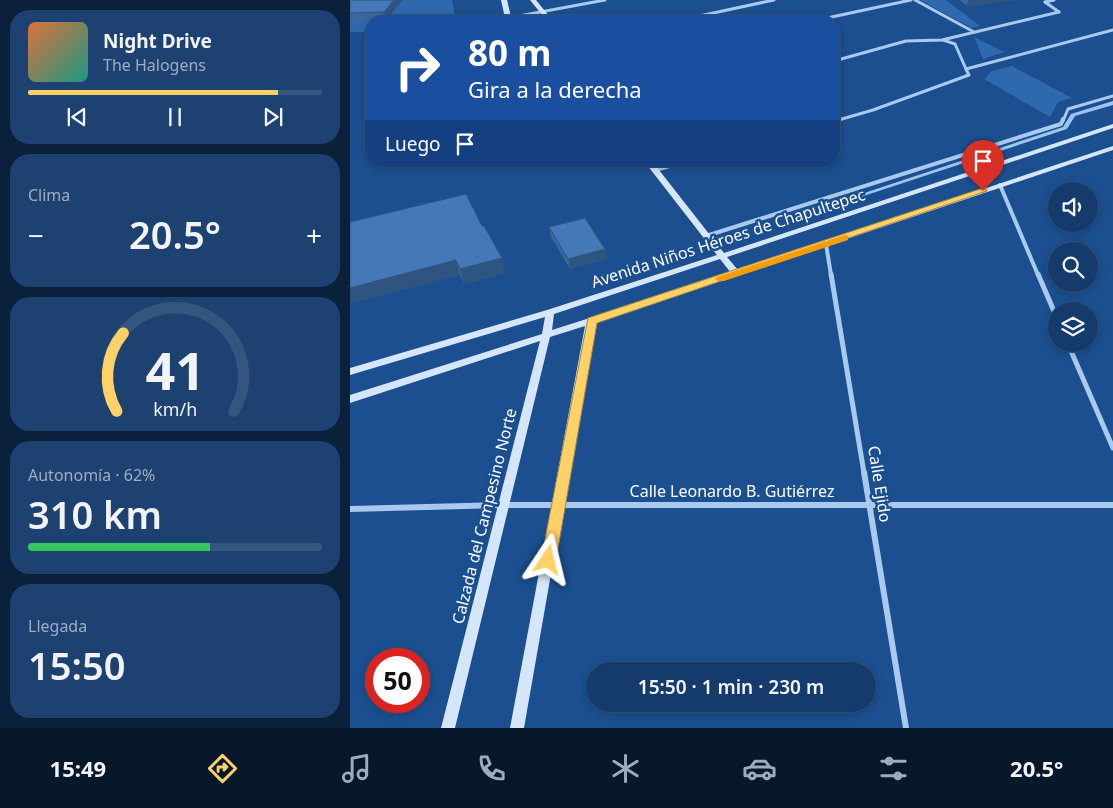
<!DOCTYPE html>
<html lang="es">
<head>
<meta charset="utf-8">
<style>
  :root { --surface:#143b6b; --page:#1d4271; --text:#f1f3f6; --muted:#9dadc1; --line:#33557e; --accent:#ffd166 }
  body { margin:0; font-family:"Noto Sans",sans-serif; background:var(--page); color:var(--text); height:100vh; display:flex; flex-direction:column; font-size:19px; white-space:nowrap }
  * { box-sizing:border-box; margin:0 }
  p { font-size:16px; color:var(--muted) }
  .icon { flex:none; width:28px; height:28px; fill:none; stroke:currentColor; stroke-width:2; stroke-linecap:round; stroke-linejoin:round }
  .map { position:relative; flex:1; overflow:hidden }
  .side { display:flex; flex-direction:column; gap:10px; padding:10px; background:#0b203b; width:350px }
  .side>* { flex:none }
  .top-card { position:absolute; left:15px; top:15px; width:475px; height:152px; border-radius:20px; box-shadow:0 2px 8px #0003,0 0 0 1px var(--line); background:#1a4fa0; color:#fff; overflow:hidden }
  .tools { position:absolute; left:698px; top:182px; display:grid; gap:10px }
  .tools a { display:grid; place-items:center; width:50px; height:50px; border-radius:50%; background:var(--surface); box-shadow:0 2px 8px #0003,0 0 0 1px var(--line); font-size:25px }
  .speed { position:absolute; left:15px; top:648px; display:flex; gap:10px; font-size:25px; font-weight:700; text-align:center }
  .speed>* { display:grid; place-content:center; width:65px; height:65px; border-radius:50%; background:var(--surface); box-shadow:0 2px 8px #0003,0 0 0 1px var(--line); line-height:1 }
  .speed .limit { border:8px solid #d22; background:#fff; color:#111 }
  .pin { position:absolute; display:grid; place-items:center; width:42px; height:42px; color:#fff; margin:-51px -21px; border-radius:50% 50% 50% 0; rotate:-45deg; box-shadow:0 0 5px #0007 }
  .pin .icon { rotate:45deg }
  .me { position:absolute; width:55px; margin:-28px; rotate:10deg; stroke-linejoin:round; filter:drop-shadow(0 0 4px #0008) }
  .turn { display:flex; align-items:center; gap:18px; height:105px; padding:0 20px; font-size:22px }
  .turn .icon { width:65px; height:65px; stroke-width:2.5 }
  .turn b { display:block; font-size:35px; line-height:42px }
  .then { display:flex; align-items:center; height:48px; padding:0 20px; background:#0003; gap:10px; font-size:19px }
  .big { font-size:38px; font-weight:600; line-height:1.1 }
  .side .widget { flex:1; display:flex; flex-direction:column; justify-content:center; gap:8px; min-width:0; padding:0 18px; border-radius:20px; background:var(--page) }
  .side .dial { align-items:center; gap:0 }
  .dial svg { height:130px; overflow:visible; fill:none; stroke:var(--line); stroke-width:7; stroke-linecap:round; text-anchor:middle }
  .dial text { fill:var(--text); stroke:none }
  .song { display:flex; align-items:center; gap:15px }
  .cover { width:60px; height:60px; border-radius:8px; background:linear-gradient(135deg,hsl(20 70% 55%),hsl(170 70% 35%)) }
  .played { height:5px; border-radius:2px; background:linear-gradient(90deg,var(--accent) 85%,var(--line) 85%) }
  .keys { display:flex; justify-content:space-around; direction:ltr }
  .heat { display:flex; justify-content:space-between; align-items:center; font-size:28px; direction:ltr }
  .charge { height:8px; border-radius:4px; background:linear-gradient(90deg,#34c759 62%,var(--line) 0) }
  .trip { position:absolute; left:236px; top:662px; width:290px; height:50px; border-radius:25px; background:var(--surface); box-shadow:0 2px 8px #0003,0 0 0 1px var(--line); font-weight:600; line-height:50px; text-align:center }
  .tabs { display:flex; height:80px; justify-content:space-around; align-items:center; background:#08182b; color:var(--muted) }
  .tabs .icon { width:35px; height:35px }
  .tabs .active { color:var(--accent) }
  .tabs b { font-size:22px; color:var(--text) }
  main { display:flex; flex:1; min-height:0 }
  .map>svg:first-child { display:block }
</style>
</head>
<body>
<main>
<section class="side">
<div class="widget">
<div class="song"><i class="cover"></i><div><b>Night Drive</b><p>The Halogens</p></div></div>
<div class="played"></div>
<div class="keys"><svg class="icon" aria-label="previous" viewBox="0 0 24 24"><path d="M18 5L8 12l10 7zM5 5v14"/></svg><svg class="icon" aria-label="pause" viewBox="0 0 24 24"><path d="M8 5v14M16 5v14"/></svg><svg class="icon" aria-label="next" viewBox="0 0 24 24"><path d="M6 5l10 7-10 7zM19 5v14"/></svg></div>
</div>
<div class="widget"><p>Clima</p>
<div class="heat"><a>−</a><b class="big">20.5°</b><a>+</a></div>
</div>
<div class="widget dial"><svg viewBox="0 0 100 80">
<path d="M14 69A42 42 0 1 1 86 69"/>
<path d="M14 69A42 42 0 0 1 18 21" stroke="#ffd166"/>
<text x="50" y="56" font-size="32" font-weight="700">41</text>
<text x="50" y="72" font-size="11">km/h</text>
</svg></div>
<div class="widget"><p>Autonomía · 62%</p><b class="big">310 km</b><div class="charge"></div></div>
<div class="widget"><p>Llegada</p><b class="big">15:50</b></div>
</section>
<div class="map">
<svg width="763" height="728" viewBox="0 0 763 728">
  <rect width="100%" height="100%" fill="#1b4f8f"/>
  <g fill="#2e69ad">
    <path d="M 0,0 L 102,0 L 106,21 L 21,21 L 21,32 L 0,32 Z"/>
    <path d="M 570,0 L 596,0 L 630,26 L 622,28 Z"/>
    <path d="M 624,37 L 655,52 L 633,59 Z"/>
    <path d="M 662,66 L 722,98 L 708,102 L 700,117 L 634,79 L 642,71 Z"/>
  </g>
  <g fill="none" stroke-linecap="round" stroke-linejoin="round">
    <path fill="#9cc4f0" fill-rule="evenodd" d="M 763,101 L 763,105 L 725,116 L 717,129 L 477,208 L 475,209 L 472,207 L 713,127 L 721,114 Z"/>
    <g stroke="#a9c9ee" stroke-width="3">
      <path d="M 565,0 L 624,32"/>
      <path d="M 695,2 L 709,12"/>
      <path d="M 695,2 L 704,0"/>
      <path d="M 158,18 L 255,0"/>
      <path d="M 326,21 L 424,0"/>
      <path d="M 463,21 L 561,0"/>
      <path d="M 593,40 L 605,44 L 616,69"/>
      <path d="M 484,61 L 556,41 L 592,40 L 709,12"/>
      <path d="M 485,121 L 523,110 L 619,75 L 616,69 L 763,30"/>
      <path d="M 713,121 L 718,109 L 763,96"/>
    </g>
    <g stroke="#a9c9ee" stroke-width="4">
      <path d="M 484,121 L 490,119"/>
      <path d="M 305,170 L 338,161"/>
      <path d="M 650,185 L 688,275"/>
      <path d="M 356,236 L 711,124 L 713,119"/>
      <path d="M 476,244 L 481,275"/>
    </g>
    <g stroke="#a9c9ee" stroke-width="5">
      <path d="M 481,274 L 514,473"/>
      <path d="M 688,274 L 706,316"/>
      <path d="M 718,344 L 763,448"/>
    </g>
    <g stroke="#a9c9ee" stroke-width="6">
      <path d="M 514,472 L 556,728"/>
      <path d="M 0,509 L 153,505 L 763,505"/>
    </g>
    <g fill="#d6e6fa" fill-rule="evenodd">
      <path d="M 151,0 L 157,0 L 161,17 L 166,21 L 159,21 L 155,18 Z"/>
      <path d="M 180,0 L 186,0 L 203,21 L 197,21 Z"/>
      <path d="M 763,124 L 763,128 L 377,257 L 388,270 L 763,146 L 763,150 L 245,323 L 174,728 L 160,728 L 235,326 L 200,337 L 105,728 L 91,728 L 190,341 L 0,403 L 0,395 L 192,334 L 195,317 L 0,375 L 0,368 L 197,310 L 367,255 L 294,161 L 302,161 L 374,253 ZM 370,259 L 381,273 L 202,330 L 204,314 Z"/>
    </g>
  </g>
  <g fill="#3a679d">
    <path d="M 0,0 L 53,0 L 36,20 L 6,21 L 0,21 Z"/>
    <path d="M 610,0 L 666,0 L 617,6 Z"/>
    <path d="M 0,222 L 155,273 L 114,284 L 110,275 Z"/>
    <path d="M 199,227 L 255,249 L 257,259 L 220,269 L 201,237 Z"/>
  </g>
  <g fill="#305480">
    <path d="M 44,0 L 53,0 L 36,20 L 34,12 Z"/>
    <path d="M 618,0 L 666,0 L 617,6 Z"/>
    <path d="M 255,249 L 257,259 L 220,269 L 218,259 Z"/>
    <path d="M 152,258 L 155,273 L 114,284 L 110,269 Z"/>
    <path d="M 106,260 L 110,275 L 0,304 L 0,288 Z"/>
  </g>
  <g fill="#4478b7" stroke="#305480">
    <path d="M 0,0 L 44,0 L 34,12 L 4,13 L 0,13 Z"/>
    <path d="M 116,194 L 132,226 L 134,226 L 152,258 L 110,269 L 106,260 L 0,288 L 0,222 Z"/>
    <path d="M 235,218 L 255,249 L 218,259 L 199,227 Z"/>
  </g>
  <path fill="#ffd166" stroke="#a68842" d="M 630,189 L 636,189 L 637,191 L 247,323 L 206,560 L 204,565 L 198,567 L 193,565 L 191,560 L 238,318 Z"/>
  <path fill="#f59e0b" d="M 495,235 L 498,236 L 498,240 L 374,281 L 367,281 L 365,279 L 367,277 Z"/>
  <g text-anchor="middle" stroke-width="5" stroke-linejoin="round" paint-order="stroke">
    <g font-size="16" fill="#fff" stroke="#1b4f8f">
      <text transform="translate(378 238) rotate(-18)" y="6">Avenida Niños Héroes de Chapultepec</text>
      <text transform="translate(530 484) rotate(81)" y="6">Calle Ejido</text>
      <text x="382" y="497">Calle Leonardo B. Gutiérrez</text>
      <text transform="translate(134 516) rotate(-76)" y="6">Calzada del Campesino Norte</text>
    </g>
  </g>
</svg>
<div class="tools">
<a><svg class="icon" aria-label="sound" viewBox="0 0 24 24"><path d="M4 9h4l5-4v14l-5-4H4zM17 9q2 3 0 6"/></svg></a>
<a><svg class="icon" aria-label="search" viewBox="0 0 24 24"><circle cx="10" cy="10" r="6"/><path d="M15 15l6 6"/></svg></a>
<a><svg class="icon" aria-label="layers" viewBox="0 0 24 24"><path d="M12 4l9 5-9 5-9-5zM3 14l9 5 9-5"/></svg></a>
</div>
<div class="speed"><div class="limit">50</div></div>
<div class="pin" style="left:633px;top:191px;background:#d93025"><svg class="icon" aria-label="arrive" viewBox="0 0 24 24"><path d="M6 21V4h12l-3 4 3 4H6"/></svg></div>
<svg class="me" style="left:198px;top:560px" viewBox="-20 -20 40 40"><path d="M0-17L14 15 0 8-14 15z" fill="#ffd166" stroke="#fff" stroke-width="4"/></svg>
<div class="trip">15:50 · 1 min · 230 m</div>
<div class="top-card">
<div class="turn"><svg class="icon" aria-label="right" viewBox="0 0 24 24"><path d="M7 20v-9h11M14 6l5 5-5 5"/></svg><div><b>80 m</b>Gira a la derecha</div></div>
<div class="then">Luego<svg class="icon" aria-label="arrive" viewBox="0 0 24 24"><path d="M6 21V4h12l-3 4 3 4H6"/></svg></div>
</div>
</div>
</main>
<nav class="tabs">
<b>15:49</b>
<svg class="icon active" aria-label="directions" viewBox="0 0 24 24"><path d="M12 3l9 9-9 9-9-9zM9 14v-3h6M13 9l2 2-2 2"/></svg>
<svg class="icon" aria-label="music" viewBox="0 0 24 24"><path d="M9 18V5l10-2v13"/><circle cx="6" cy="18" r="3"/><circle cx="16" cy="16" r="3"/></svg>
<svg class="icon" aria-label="phone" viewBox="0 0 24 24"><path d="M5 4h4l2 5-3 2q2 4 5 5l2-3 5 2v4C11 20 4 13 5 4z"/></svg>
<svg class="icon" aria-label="climate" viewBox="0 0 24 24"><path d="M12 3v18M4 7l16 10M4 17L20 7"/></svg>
<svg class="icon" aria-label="car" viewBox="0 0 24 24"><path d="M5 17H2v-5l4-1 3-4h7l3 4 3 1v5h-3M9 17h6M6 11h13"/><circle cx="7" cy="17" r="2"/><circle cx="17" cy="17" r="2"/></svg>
<svg class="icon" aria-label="filters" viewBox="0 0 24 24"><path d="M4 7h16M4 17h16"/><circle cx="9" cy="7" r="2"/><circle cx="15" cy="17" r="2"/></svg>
<b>20.5°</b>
</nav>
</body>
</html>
